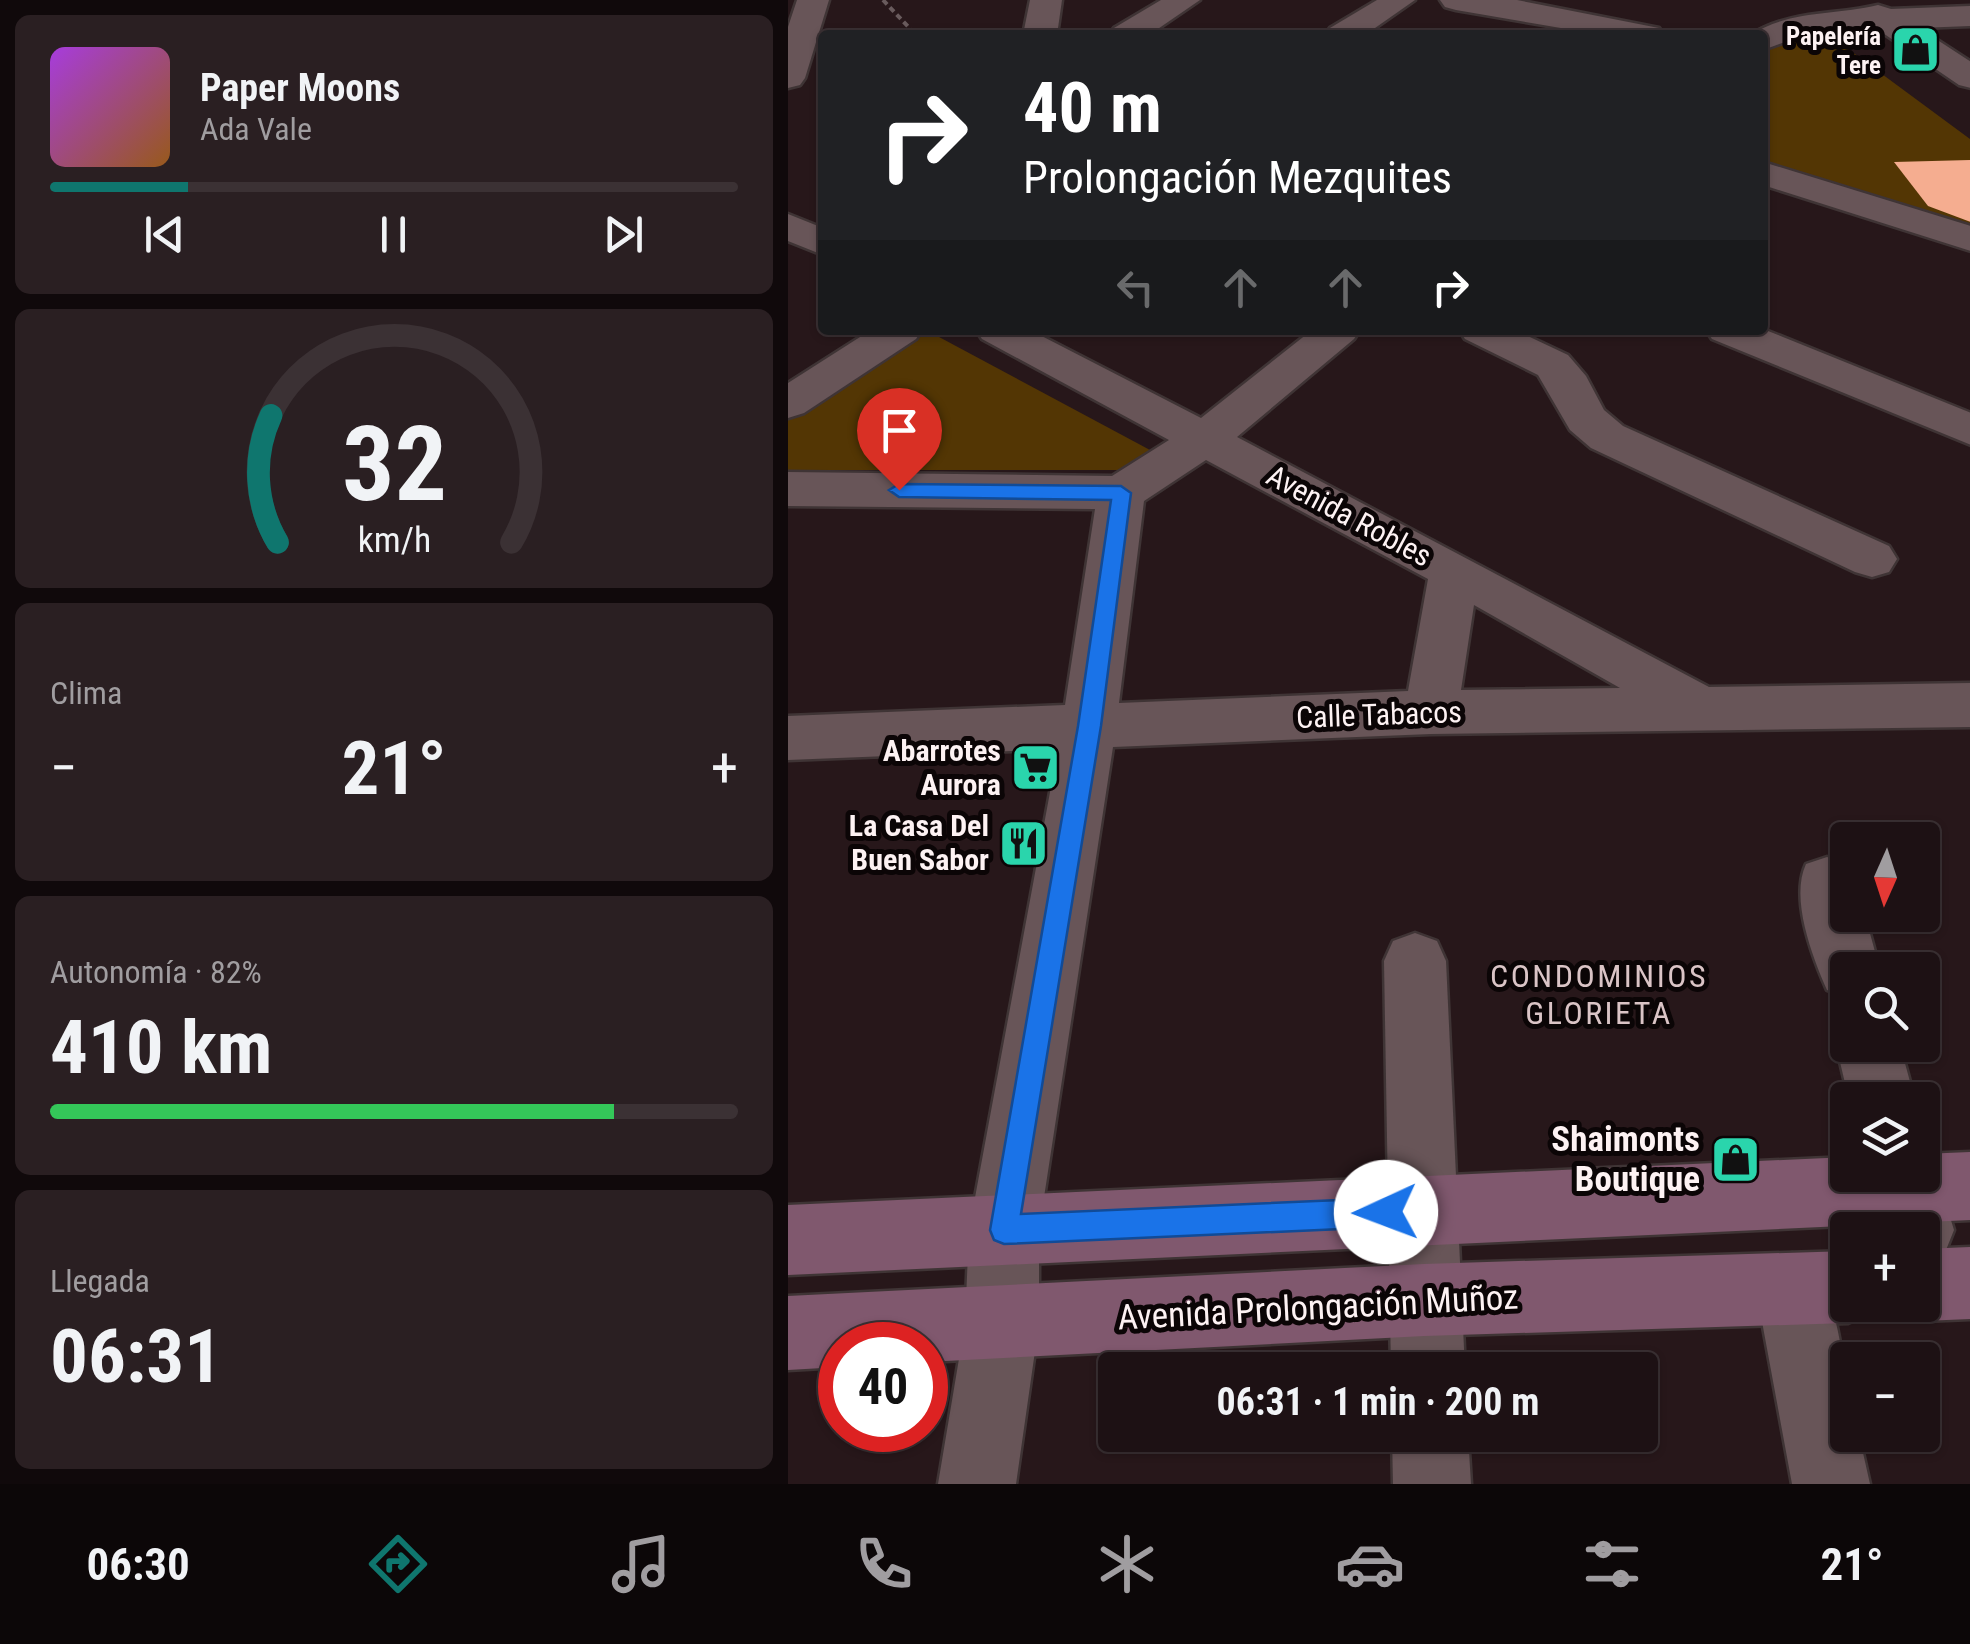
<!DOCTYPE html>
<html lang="es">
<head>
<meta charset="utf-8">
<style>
  :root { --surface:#1d1114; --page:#2a1f22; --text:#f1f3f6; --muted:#a09da0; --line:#3b3134; --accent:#0f766e }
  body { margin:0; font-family:"Roboto Condensed",sans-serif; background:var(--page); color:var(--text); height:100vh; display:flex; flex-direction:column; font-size:38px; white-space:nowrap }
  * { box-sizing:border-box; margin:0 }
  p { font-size:32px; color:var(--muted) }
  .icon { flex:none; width:55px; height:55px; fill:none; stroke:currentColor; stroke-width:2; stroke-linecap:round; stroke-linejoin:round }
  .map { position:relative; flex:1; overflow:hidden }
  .drawer { display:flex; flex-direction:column; gap:15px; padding:15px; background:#10090b; width:788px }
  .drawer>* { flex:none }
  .hud { position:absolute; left:30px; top:30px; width:950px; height:305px; border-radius:10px; box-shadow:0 2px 8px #0004,0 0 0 2px var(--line); background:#202124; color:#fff; overflow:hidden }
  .needle { width:65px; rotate:183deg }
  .controls { position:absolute; left:1042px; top:822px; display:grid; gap:20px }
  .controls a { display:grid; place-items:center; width:110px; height:110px; border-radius:10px; background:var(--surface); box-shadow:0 2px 8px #0004,0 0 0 2px var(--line); font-size:50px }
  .speed { position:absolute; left:30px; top:1322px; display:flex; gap:20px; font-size:50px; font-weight:700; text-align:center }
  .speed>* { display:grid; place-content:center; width:130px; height:130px; border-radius:50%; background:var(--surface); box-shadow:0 2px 8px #0004,0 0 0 2px var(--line); line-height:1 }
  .speed .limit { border:15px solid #d22; background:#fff; color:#111 }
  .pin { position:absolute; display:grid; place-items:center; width:85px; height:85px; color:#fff; margin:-102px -42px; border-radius:50% 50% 50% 0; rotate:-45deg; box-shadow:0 0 10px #0007 }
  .pin .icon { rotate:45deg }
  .me { position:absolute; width:110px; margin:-55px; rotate:268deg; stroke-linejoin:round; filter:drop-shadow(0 0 8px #0008) }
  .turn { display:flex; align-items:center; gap:35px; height:210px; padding:0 40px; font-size:45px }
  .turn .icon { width:130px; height:130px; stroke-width:2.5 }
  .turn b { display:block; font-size:70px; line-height:85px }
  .lanes { display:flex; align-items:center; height:95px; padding:0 40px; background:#0003; justify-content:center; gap:50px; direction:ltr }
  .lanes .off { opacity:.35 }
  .big { font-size:75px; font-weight:700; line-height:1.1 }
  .drawer .card { flex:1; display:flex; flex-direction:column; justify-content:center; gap:15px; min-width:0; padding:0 35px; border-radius:15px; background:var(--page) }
  .drawer .dial { align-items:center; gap:0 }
  .dial svg { height:260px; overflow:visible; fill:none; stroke:var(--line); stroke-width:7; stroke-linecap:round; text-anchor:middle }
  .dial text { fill:var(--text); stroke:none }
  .song { display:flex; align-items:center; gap:30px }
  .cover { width:120px; height:120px; border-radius:15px; background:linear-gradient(135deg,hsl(280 70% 55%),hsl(30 70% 35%)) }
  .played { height:10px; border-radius:5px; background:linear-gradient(90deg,var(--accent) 20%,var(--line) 20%) }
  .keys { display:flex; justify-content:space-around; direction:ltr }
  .heat { display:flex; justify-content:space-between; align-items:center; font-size:55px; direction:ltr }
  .charge { height:15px; border-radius:8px; background:linear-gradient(90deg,#34c759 82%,var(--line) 0) }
  .trip { position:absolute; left:310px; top:1352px; width:560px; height:100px; border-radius:10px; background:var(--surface); box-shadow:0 2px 8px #0004,0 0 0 2px var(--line); font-weight:700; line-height:100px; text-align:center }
  .dock { display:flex; height:160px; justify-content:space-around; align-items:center; background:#0c0708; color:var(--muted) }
  .dock .icon { width:70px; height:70px }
  .dock .current { color:var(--accent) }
  .dock b { font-size:45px; color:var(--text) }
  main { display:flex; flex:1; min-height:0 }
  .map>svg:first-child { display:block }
</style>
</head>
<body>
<main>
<section class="drawer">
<div class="card">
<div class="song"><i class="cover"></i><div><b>Paper Moons</b><p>Ada Vale</p></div></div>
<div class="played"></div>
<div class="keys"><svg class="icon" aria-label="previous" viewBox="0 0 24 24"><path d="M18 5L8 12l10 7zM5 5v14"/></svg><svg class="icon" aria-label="pause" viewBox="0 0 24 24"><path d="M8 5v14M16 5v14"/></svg><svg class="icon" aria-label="next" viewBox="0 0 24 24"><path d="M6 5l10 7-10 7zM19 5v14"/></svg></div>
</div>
<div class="card dial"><svg viewBox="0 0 100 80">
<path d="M14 69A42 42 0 1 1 86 69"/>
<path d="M14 69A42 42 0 0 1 12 30" stroke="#0f766e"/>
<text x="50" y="56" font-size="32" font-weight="700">32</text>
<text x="50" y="72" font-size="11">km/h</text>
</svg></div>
<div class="card"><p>Clima</p>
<div class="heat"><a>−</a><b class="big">21°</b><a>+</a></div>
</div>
<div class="card"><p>Autonomía · 82%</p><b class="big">410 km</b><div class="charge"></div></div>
<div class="card"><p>Llegada</p><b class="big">06:31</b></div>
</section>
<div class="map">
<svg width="1183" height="1484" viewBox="0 0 1183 1484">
  <rect width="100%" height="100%" fill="#27171a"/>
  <g fill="#533604">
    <path d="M 1016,31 L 1037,32 L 1182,139 L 1182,232 L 975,160 L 975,52 Z"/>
    <path d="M 122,330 L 138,330 L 362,450 L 331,470 L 0,470 L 0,414 Z"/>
  </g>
  <path fill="#f5ad90" d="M 1183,160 L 1183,222 L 1140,206 L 1106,162 Z"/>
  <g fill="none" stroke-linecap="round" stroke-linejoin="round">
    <defs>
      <g id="street">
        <path d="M 9,0 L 41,0 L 17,78 L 12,85 L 0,88 L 0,27 Z"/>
        <path d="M 242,0 L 274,0 L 269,35 L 235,35 Z"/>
        <path d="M 373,0 L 412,0 L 361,35 L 321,35 L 326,28 Z"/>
        <path d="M 589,0 L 627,0 L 577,35 L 537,35 L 542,28 Z"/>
        <path d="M 652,0 L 729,0 L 871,28 L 876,35 L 814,35 L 668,10 L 657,7 Z"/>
        <path d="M 1090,5 L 1103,9 L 1183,6 L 1183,26 L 1131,28 L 1183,62 L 1183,88 L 1171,85 L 1089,29 L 1024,32 L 975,50 L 975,35 L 962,35 C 1005,9 1045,16 1090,5 Z"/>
        <path d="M 975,162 L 1183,226 L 1183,251 L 975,185 Z"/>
        <path d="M 0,214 L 35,228 L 35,255 L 0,241 Z"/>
        <path d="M 975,329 L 1183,413 L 1183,445 L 924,339 L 918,330 Z"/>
        <path d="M 83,330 L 134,330 L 128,339 L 16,413 L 0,418 L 0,383 Z"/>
        <path d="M 188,330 L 242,330 L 413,418 L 524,330 L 572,330 L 566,339 L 449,437 L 921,687 L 1183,683 L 1183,727 L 643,734 L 325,747 L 251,1230 L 251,1323 L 228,1484 L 150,1484 L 177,1323 L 181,1230 L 270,749 L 0,760 L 0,716 L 277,705 L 307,509 L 0,506 L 0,472 L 324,476 L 381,440 L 194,339 ZM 418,460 L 640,579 L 620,691 L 331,703 L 356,501 ZM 686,605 L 832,688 L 673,690 Z"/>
        <path d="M 671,330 L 727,330 L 780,355 L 798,376 L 816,410 L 835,426 L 1101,546 L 1109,559 L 1101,572 L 1084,577 L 1067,572 L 803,448 L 782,430 L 750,375 L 677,339 Z"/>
        <path d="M 1039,857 L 1060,864 L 1060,915 L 1077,915 L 1092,970 L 1060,970 L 1060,998 L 1039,990 C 1024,956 1002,898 1018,864 Z"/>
        <path d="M 627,933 L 649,941 L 658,961 L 677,1370 L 603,1370 L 596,961 L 605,941 Z"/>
        <path d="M 1060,1022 L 1060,1045 L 1112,1045 L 1127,1100 L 1061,1100 L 1048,1045 Z"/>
        <path d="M 1135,1149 L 1149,1175 L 1166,1230 L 1156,1255 L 1135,1263 L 1135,1230 L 1096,1230 L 1081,1175 L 1135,1175 Z"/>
        <path d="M 1004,1253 L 1029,1264 C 1052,1318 1060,1377 1060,1435 L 1071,1435 L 1082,1484 L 1004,1484 L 968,1289 L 979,1264 Z"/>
        <path d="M 604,1435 L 680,1435 L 683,1484 L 605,1484 Z"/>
      </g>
      <g id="secondary">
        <path d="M 1183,1152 L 1183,1220 L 0,1275 L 0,1205 L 1060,1157 L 1060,1175 L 1135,1175 L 1135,1154 Z"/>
        <path d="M 1183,1247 L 1183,1319 L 1135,1321 L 1110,1310 L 1107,1305 L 1135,1305 L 1135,1249 Z"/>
        <path d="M 1060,1251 L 1060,1305 L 1089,1305 L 1085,1312 L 1060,1323 L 636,1336 L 138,1362 L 138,1345 L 52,1345 L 52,1367 L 0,1370 L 0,1296 L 636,1264 Z"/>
      </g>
    </defs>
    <use href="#street" stroke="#3f3435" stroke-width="5"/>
    <use href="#secondary" stroke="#3f3435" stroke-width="5"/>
    <path stroke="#695b5d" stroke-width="4" stroke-dasharray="6 4" stroke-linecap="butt" d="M 95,0 L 128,35"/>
    <use href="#street" fill="#685558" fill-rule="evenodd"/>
    <use href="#secondary" fill="#80586e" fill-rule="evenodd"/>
  </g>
  <path fill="#1a73e8" stroke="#114b97" stroke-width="2.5" d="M 111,484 L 333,486 L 343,493 L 313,726 L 233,1214 L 598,1198 L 608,1202 L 613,1212 L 608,1222 L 598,1227 L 216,1244 L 206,1240 L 202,1230 L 290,726 L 323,500 L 111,497 L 101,490 Z"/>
  <defs>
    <symbol id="shop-square" viewBox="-11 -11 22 22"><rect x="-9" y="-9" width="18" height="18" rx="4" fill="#2ad5ac" stroke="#0b0506"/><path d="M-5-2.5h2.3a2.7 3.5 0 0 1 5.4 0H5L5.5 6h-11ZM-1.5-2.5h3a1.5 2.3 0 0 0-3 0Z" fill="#111"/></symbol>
    <symbol id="supermarket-square" viewBox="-11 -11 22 22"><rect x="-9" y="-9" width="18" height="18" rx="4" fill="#2ad5ac" stroke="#0b0506"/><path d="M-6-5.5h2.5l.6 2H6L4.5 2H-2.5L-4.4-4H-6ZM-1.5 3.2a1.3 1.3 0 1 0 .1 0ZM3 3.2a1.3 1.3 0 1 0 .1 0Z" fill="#111"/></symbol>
    <symbol id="restaurant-square" viewBox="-11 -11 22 22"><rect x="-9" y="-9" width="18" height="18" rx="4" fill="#2ad5ac" stroke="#0b0506"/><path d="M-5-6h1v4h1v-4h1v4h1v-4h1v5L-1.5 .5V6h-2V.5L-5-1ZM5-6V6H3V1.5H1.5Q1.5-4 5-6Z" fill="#111"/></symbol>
  </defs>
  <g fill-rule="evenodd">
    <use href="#shop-square" x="1100" y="22" width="55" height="55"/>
    <use href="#supermarket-square" x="220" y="740" width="55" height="55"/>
    <use href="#restaurant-square" x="208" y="816" width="55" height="55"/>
    <use href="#shop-square" x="920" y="1132" width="55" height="55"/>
  </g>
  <g text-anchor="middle" stroke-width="10" stroke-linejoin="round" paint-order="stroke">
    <g font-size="25" font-weight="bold" fill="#fdf2f3" stroke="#0b0506" text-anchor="end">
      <text x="1093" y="45">Papelería<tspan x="1093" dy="29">Tere</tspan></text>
    </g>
    <g font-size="30" fill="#fdf2f3" stroke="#0b0506">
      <text transform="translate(561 516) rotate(28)" y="10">Avenida Robles</text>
      <text transform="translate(591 715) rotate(-2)" y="10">Calle Tabacos</text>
    </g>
    <g font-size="30" font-weight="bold" fill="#fdf2f3" stroke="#0b0506" text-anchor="end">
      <text x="213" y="761">Abarrotes<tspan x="213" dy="34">Aurora</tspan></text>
      <text x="201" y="836">La Casa Del<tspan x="201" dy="34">Buen Sabor</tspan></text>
    </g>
    <g font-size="32" letter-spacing="2.5" fill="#dac4c6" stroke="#0b0506">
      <text x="811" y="987">CONDOMINIOS<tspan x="811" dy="37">GLORIETA</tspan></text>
    </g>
    <g font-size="35" font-weight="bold" fill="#fdf2f3" stroke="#0b0506" text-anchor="end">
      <text x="912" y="1151">Shaimonts<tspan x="912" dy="40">Boutique</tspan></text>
    </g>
    <g font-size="35" fill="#fdf2f3" stroke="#0b0506">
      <text transform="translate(530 1307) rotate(-3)" y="12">Avenida Prolongación Muñoz</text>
    </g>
  </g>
</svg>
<div class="controls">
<a><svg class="needle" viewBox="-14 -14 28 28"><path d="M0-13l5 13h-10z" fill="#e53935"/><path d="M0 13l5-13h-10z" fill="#a09da0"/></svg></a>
<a><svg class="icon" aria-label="search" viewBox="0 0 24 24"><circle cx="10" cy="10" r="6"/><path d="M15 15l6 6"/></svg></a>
<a><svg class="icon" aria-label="layers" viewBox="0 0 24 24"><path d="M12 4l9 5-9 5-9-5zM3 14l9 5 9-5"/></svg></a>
<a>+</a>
<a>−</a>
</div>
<div class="speed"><div class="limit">40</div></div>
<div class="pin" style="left:111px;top:490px;background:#d93025"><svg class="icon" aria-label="arrive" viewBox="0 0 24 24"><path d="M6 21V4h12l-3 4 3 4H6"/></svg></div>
<svg class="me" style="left:598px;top:1212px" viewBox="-20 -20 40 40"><circle r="19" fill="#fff"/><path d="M0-13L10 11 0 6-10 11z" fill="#1a73e8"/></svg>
<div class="trip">06:31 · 1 min · 200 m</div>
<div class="hud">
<div class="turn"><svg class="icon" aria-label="right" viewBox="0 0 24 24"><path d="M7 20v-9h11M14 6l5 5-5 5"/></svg><div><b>40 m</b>Prolongación Mezquites</div></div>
<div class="lanes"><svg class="icon off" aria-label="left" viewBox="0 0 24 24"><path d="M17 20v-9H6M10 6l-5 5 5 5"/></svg><svg class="icon off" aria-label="ahead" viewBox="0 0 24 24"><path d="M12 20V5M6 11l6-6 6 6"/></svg><svg class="icon off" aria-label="ahead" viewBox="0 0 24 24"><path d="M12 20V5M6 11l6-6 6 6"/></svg><svg class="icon" aria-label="right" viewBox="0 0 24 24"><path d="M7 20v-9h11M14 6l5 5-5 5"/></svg></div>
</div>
</div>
</main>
<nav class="dock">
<b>06:30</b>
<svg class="icon current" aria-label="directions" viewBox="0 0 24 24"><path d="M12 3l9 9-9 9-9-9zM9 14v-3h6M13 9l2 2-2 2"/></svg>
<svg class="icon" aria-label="music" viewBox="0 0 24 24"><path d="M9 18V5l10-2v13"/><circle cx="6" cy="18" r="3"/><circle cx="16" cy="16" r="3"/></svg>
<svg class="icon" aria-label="phone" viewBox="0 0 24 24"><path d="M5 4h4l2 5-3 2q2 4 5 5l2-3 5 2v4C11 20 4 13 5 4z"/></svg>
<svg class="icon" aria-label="climate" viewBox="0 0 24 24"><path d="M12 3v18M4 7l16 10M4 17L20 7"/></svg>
<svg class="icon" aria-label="car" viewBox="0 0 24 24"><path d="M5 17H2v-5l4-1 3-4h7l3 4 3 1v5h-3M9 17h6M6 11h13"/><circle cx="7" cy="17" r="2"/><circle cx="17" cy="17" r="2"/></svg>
<svg class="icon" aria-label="filters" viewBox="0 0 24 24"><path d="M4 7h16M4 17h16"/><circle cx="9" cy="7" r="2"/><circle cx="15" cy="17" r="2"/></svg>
<b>21°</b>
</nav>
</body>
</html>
